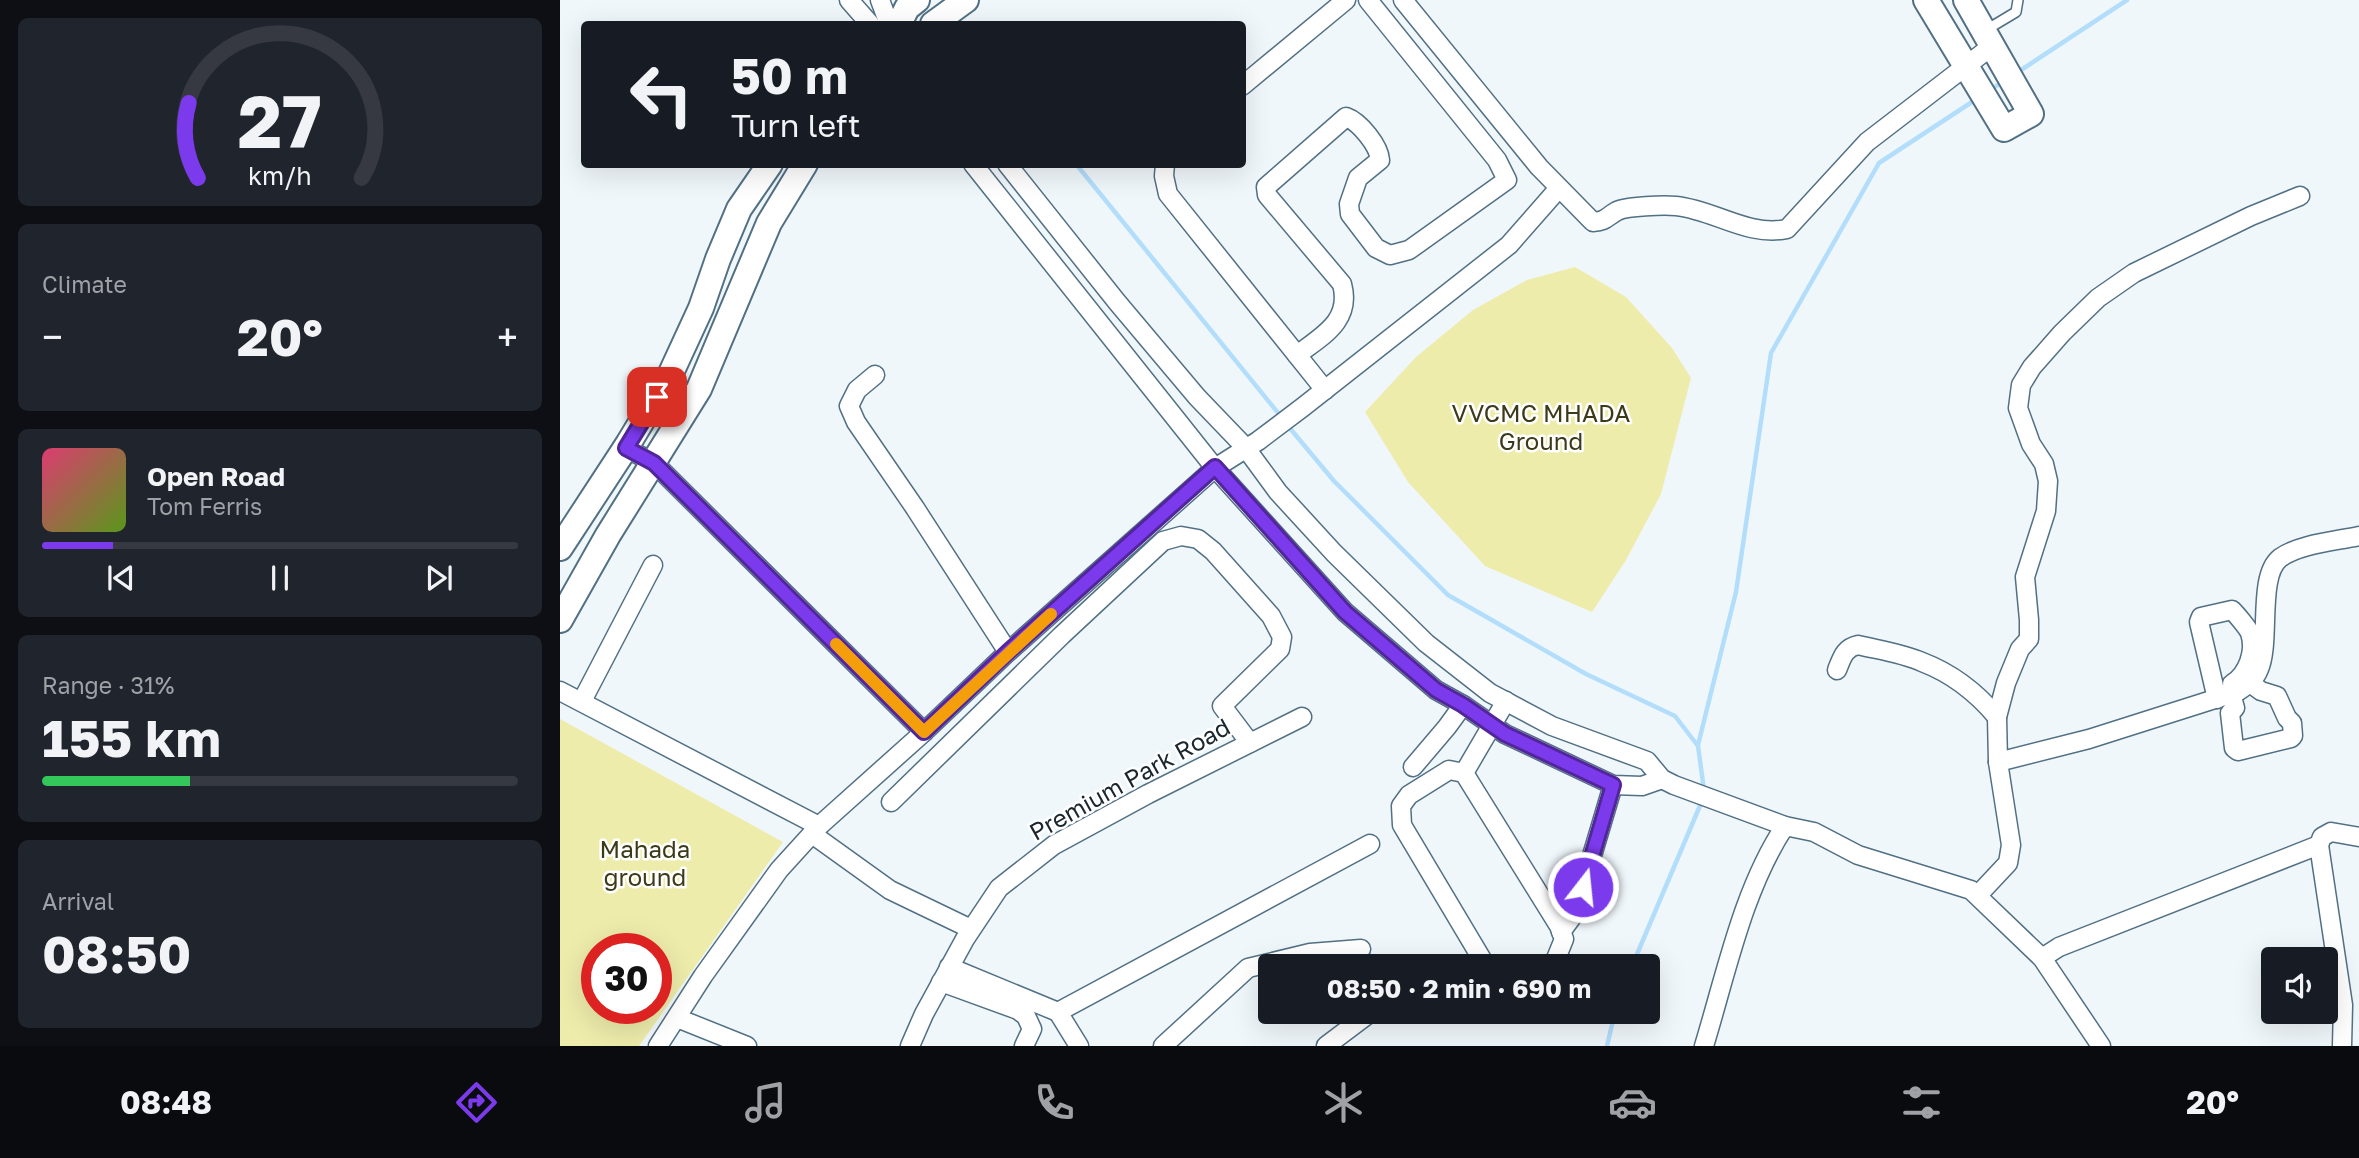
<!DOCTYPE html>
<html lang="en">
<head>
<meta charset="utf-8">
<style>
  :root { --surface:#171b24; --page:#20242c; --text:#f1f3f6; --muted:#9ea1a6; --line:#363941; --accent:#7c3aed }
  body { margin:0; font-family:"Golos Text",sans-serif; background:var(--page); color:var(--text); height:100vh; display:flex; flex-direction:column; font-size:26px; white-space:nowrap }
  * { box-sizing:border-box; margin:0 }
  p { font-size:23px; color:var(--muted) }
  .icon { flex:none; width:38px; height:38px; fill:none; stroke:currentColor; stroke-width:2; stroke-linecap:round; stroke-linejoin:round }
  .map { position:relative; flex:1; overflow:hidden }
  .drawer { display:flex; flex-direction:column; gap:18px; padding:18px; background:#0d0f14; width:560px }
  .drawer>* { flex:none }
  .guide { position:absolute; left:21px; top:21px; width:665px; height:147px; border-radius:7px; box-shadow:0 7px 28px #0002; background:#171b24; color:var(--text); overflow:hidden }
  .buttons { position:absolute; left:1701px; top:947px; display:grid; gap:14px }
  .buttons a { display:grid; place-items:center; width:77px; height:77px; border-radius:7px; background:var(--surface); box-shadow:0 7px 28px #0002; font-size:35px }
  .speed { position:absolute; left:21px; top:933px; display:flex; gap:14px; font-size:35px; font-weight:700; text-align:center }
  .speed>* { display:grid; place-content:center; width:91px; height:91px; border-radius:50%; background:var(--surface); box-shadow:0 7px 28px #0002; line-height:1 }
  .speed .limit { border:10px solid #d22; background:#fff; color:#111 }
  .pin { position:absolute; display:grid; place-items:center; width:60px; height:60px; color:#fff; margin:-30px; border-radius:14px; box-shadow:0 4px 10px #0006 }
  .me { position:absolute; width:77px; margin:-38px; rotate:16deg; stroke-linejoin:round; filter:drop-shadow(0 0 5px #0008) }
  .turn { display:flex; align-items:center; gap:24px; height:147px; padding:0 35px; font-size:32px }
  .turn .icon { width:91px; height:91px; stroke-width:2.5 }
  .turn b { display:block; font-size:49px; line-height:60px }
  .big { font-size:52px; font-weight:700; line-height:1.1 }
  .drawer .tile { flex:1; display:flex; flex-direction:column; justify-content:center; gap:10px; min-width:0; padding:0 24px; border-radius:10px; background:var(--page) }
  .drawer .dial { align-items:center; gap:0 }
  .dial svg { height:182px; overflow:visible; fill:none; stroke:var(--line); stroke-width:7; stroke-linecap:round; text-anchor:middle }
  .dial text { fill:var(--text); stroke:none }
  .song { display:flex; align-items:center; gap:21px }
  .cover { width:84px; height:84px; border-radius:10px; background:linear-gradient(135deg,hsl(340 70% 55%),hsl(90 70% 35%)) }
  .played { height:7px; border-radius:4px; background:linear-gradient(90deg,var(--accent) 15%,var(--line) 15%) }
  .keys { display:flex; justify-content:space-around; direction:ltr }
  .heat { display:flex; justify-content:space-between; align-items:center; font-size:38px; direction:ltr }
  .charge { height:10px; border-radius:5px; background:linear-gradient(90deg,#34c759 31%,var(--line) 0) }
  .trip { position:absolute; left:698px; top:954px; width:402px; height:70px; border-radius:7px; background:var(--surface); box-shadow:0 7px 28px #0002; font-weight:700; line-height:70px; text-align:center }
  .tabs { display:flex; height:112px; justify-content:space-around; align-items:center; background:#090b0e; color:var(--muted) }
  .tabs .icon { width:49px; height:49px }
  .tabs .current { color:var(--accent) }
  .tabs b { font-size:32px; color:var(--text) }
  main { display:flex; flex:1; min-height:0 }
  .map>svg:first-child { display:block }
</style>
</head>
<body>
<main>
<section class="drawer">
<div class="tile dial"><svg viewBox="0 0 100 80">
<path d="M14 69A42 42 0 1 1 86 69"/>
<path d="M14 69A42 42 0 0 1 10 36" stroke="#7c3aed"/>
<text x="50" y="56" font-size="32" font-weight="700">27</text>
<text x="50" y="72" font-size="11">km/h</text>
</svg></div>
<div class="tile"><p>Climate</p>
<div class="heat"><a>−</a><b class="big">20°</b><a>+</a></div>
</div>
<div class="tile">
<div class="song"><i class="cover"></i><div><b>Open Road</b><p>Tom Ferris</p></div></div>
<div class="played"></div>
<div class="keys"><svg class="icon" aria-label="previous" viewBox="0 0 24 24"><path d="M18 5L8 12l10 7zM5 5v14"/></svg><svg class="icon" aria-label="pause" viewBox="0 0 24 24"><path d="M8 5v14M16 5v14"/></svg><svg class="icon" aria-label="next" viewBox="0 0 24 24"><path d="M6 5l10 7-10 7zM19 5v14"/></svg></div>
</div>
<div class="tile"><p>Range · 31%</p><b class="big">155 km</b><div class="charge"></div></div>
<div class="tile"><p>Arrival</p><b class="big">08:50</b></div>
</section>
<div class="map">
<svg width="1799" height="1046" viewBox="0 0 1799 1046">
  <rect width="100%" height="100%" fill="#f0f7fb"/>
  <g fill="#edecab" fill-rule="evenodd">
    <path d="M 1015,267 L 1066,297 L 1112,348 L 1131,378 L 1101,494 L 1066,560 L 1032,612 L 925,566 L 848,482 L 805,412 L 856,357 L 913,310 L 967,280 Z"/>
    <path d="M 0,719 L 223,842 L 79,1046 L 0,1046 ZM 37,948 L 96,948 L 96,1008 L 37,1008 Z"/>
  </g>
  <g fill="none" stroke-linecap="round" stroke-linejoin="round">
    <g stroke="#b3defb" stroke-width="4.5">
      <path d="M 396,17 L 402,24"/>
      <path d="M 1458,72 L 1567,0"/>
      <path d="M 1429,91 L 1445,80"/>
      <path d="M 516,164 L 723,419"/>
      <path d="M 728,426 L 774,481 L 888,595 L 1026,674 L 1115,716 L 1138,746 L 1144,790"/>
      <path d="M 1138,745 L 1176,592 L 1211,353 L 1319,163 L 1415,100"/>
      <path d="M 1072,966 L 1142,801"/>
      <path d="M 1047,1046 L 1055,1012"/>
    </g>
    <defs>
      <path id="lane" d="M 1426,30 L 1456,12 L 1458,0"/>
      <g id="street">
        <path d="M 289,0 L 310,24"/>
        <path d="M 320,0 L 329,24"/>
        <path d="M 843,0 L 979,167 L 1033,222 C 1047,221 1046,217 1057,211 C 1067,206 1104,205 1116,206 C 1155,210 1187,237 1227,229 L 1307,142 L 1432,46"/>
        <path d="M 682,86 L 786,0"/>
        <path d="M 413,164 L 655,468 L 785,612 L 876,690 L 903,705 L 945,734 L 1053,785 L 1082,786 L 1102,779"/>
        <path d="M 447,164 L 557,302 L 637,397 L 685,447 L 718,492 L 774,553 L 866,643 L 930,693 L 992,726 L 1087,761 L 1102,779 L 1114,785 L 1225,826"/>
        <path d="M 605,164 L 604,176 L 608,194 L 765,390"/>
        <path d="M 737,355 C 762,336 792,321 782,284 L 707,195 L 706,187 L 786,117 C 800,122 819,146 820,160 L 798,178 L 789,204 L 790,214 L 816,248 L 830,255 L 849,250 L 947,180 L 937,160 L 808,0"/>
        <path d="M 315,375 L 297,390 L 289,406 L 296,422 L 355,508 L 448,652"/>
        <path d="M 66,448 L 94,463 L 364,732"/>
        <path d="M 1277,670 C 1282,658 1284,648 1298,645 C 1319,650 1342,653 1362,662 C 1391,673 1417,693 1437,717"/>
        <path d="M 0,691 L 259,826"/>
        <path d="M 1671,694 L 1675,708 L 1670,713 L 1674,748 L 1678,751 L 1731,738 L 1733,736 L 1732,723 L 1727,718 L 1717,696 L 1701,691 L 1690,683"/>
        <path d="M 1657,699 L 1639,622 L 1641,617 L 1672,610 C 1676,614 1688,628 1690,633 C 1696,651 1688,674 1672,684"/>
        <path d="M 22,701 L 93,565"/>
        <path d="M 1438,762 L 1529,739 L 1677,692 C 1686,686 1695,680 1699,669 C 1711,641 1697,576 1720,558 C 1739,544 1776,541 1799,536"/>
        <path d="M 853,767 L 887,727 L 903,705"/>
        <path d="M 904,773 L 946,701"/>
        <path d="M 331,802 L 502,635 L 603,541 L 621,536 L 638,539 L 653,551 L 711,616 L 722,637 L 720,649 L 662,706 L 690,743"/>
        <path d="M 252,834 L 330,890 L 411,929"/>
        <path d="M 1418,895 L 1448,863 L 1451,845 L 1438,762 L 1437,717 L 1446,683 L 1460,649 L 1469,639 L 1469,620 L 1465,577 L 1486,511 L 1488,481 L 1484,464 L 1471,444 L 1458,408 L 1461,385 L 1472,367 L 1502,333 L 1538,298 L 1574,273 L 1691,216 L 1740,196"/>
        <path d="M 1001,932 L 1015,913 L 1053,785"/>
        <path d="M 1482,958 L 1499,947 L 1759,845"/>
        <path d="M 926,966 L 842,825 L 841,806 L 849,795 L 889,770 L 904,773 L 999,926 L 1004,939 L 993,966"/>
        <path d="M 389,967 L 498,1012 L 810,844"/>
        <path d="M 381,982 L 458,1010 L 466,1016 L 472,1029 L 464,1046"/>
        <path d="M 498,1012 L 519,1046"/>
        <path d="M 117,1018 L 187,1046"/>
        <path d="M 98,1046 L 143,976 L 219,870 L 259,826 L 364,732 L 448,652 L 655,468 L 698,441 L 743,407 L 949,245 L 999,188"/>
        <path d="M 350,1046 L 364,1014 L 405,939 L 439,888 L 494,845 L 588,794 L 742,717"/>
        <path d="M 603,1046 L 688,968 L 750,953 L 801,949"/>
        <path d="M 766,1046 L 811,1012"/>
        <path d="M 1144,1046 C 1166,974 1183,889 1225,826 L 1254,832 L 1298,855 L 1411,890 L 1482,958 L 1541,1046"/>
        <path d="M 1782,1046 L 1783,1005 L 1759,845 L 1762,837 L 1771,832 L 1799,837"/>
      </g>
      <g id="secondary">
        <path d="M 1366,0 L 1444,129 L 1471,114 L 1406,0"/>
        <path d="M 339,24 L 347,8 L 357,0"/>
        <path d="M 373,24 L 406,0"/>
        <path d="M 0,548 L 68,444 L 111,373 L 141,308 L 158,259 L 179,209 L 210,164"/>
        <path d="M 0,620 L 48,535 L 139,389 L 209,223 L 245,164"/>
      </g>
    </defs>
    <use href="#lane" stroke="#527084" stroke-width="12"/>
    <use href="#street" stroke="#527084" stroke-width="21"/>
    <use href="#secondary" stroke="#527084" stroke-width="28"/>
    <use href="#lane" stroke="#fff" stroke-width="9"/>
    <use href="#street" stroke="#fff" stroke-width="18"/>
    <use href="#secondary" stroke="#fff" stroke-width="24"/>
  </g>
  <g fill="none" stroke-linecap="round" stroke-linejoin="round">
    <defs>
      <path id="route" d="M 97,397 L 66,448 L 94,463 L 364,732 L 448,652 L 655,467 L 785,612 L 876,690 L 903,705 L 945,734 L 1053,785 L 1023,887"/>
    </defs>
    <use href="#route" stroke="#51269a" stroke-width="18"/>
    <use href="#route" stroke="#7c3aed" stroke-width="12"/>
    <path stroke="#f59e0b" stroke-width="12" d="M 276,644 L 364,732 L 491,614"/>
  </g>
  <g text-anchor="middle" stroke-width="5" stroke-linejoin="round" paint-order="stroke">
    <g font-size="24" fill="#3c3b19" stroke="#fff">
      <text x="981" y="422">VVCMC MHADA<tspan x="981" dy="28">Ground</tspan></text>
      <text x="85" y="858">Mahada<tspan x="85" dy="28">ground</tspan></text>
    </g>
    <g font-size="24" fill="#19262e" stroke="#fff">
      <text transform="translate(570 780) rotate(-29)" y="8">Premium Park Road</text>
    </g>
  </g>
</svg>
<div class="buttons">
<a><svg class="icon" aria-label="sound" viewBox="0 0 24 24"><path d="M4 9h4l5-4v14l-5-4H4zM17 9q2 3 0 6"/></svg></a>
</div>
<div class="speed"><div class="limit">30</div></div>
<div class="pin" style="left:97px;top:397px;background:#d93025"><svg class="icon" aria-label="arrive" viewBox="0 0 24 24"><path d="M6 21V4h12l-3 4 3 4H6"/></svg></div>
<svg class="me" style="left:1023px;top:887px" viewBox="-20 -20 40 40"><circle r="17" fill="#7c3aed" stroke="#fff" stroke-width="3"/><path d="M0-11L8 9 0 5-8 9z" fill="#fff"/></svg>
<div class="trip">08:50 · 2 min · 690 m</div>
<div class="guide">
<div class="turn"><svg class="icon" aria-label="left" viewBox="0 0 24 24"><path d="M17 20v-9H6M10 6l-5 5 5 5"/></svg><div><b>50 m</b>Turn left</div></div>
</div>
</div>
</main>
<nav class="tabs">
<b>08:48</b>
<svg class="icon current" aria-label="directions" viewBox="0 0 24 24"><path d="M12 3l9 9-9 9-9-9zM9 14v-3h6M13 9l2 2-2 2"/></svg>
<svg class="icon" aria-label="music" viewBox="0 0 24 24"><path d="M9 18V5l10-2v13"/><circle cx="6" cy="18" r="3"/><circle cx="16" cy="16" r="3"/></svg>
<svg class="icon" aria-label="phone" viewBox="0 0 24 24"><path d="M5 4h4l2 5-3 2q2 4 5 5l2-3 5 2v4C11 20 4 13 5 4z"/></svg>
<svg class="icon" aria-label="climate" viewBox="0 0 24 24"><path d="M12 3v18M4 7l16 10M4 17L20 7"/></svg>
<svg class="icon" aria-label="car" viewBox="0 0 24 24"><path d="M5 17H2v-5l4-1 3-4h7l3 4 3 1v5h-3M9 17h6M6 11h13"/><circle cx="7" cy="17" r="2"/><circle cx="17" cy="17" r="2"/></svg>
<svg class="icon" aria-label="filters" viewBox="0 0 24 24"><path d="M4 7h16M4 17h16"/><circle cx="9" cy="7" r="2"/><circle cx="15" cy="17" r="2"/></svg>
<b>20°</b>
</nav>
</body>
</html>
